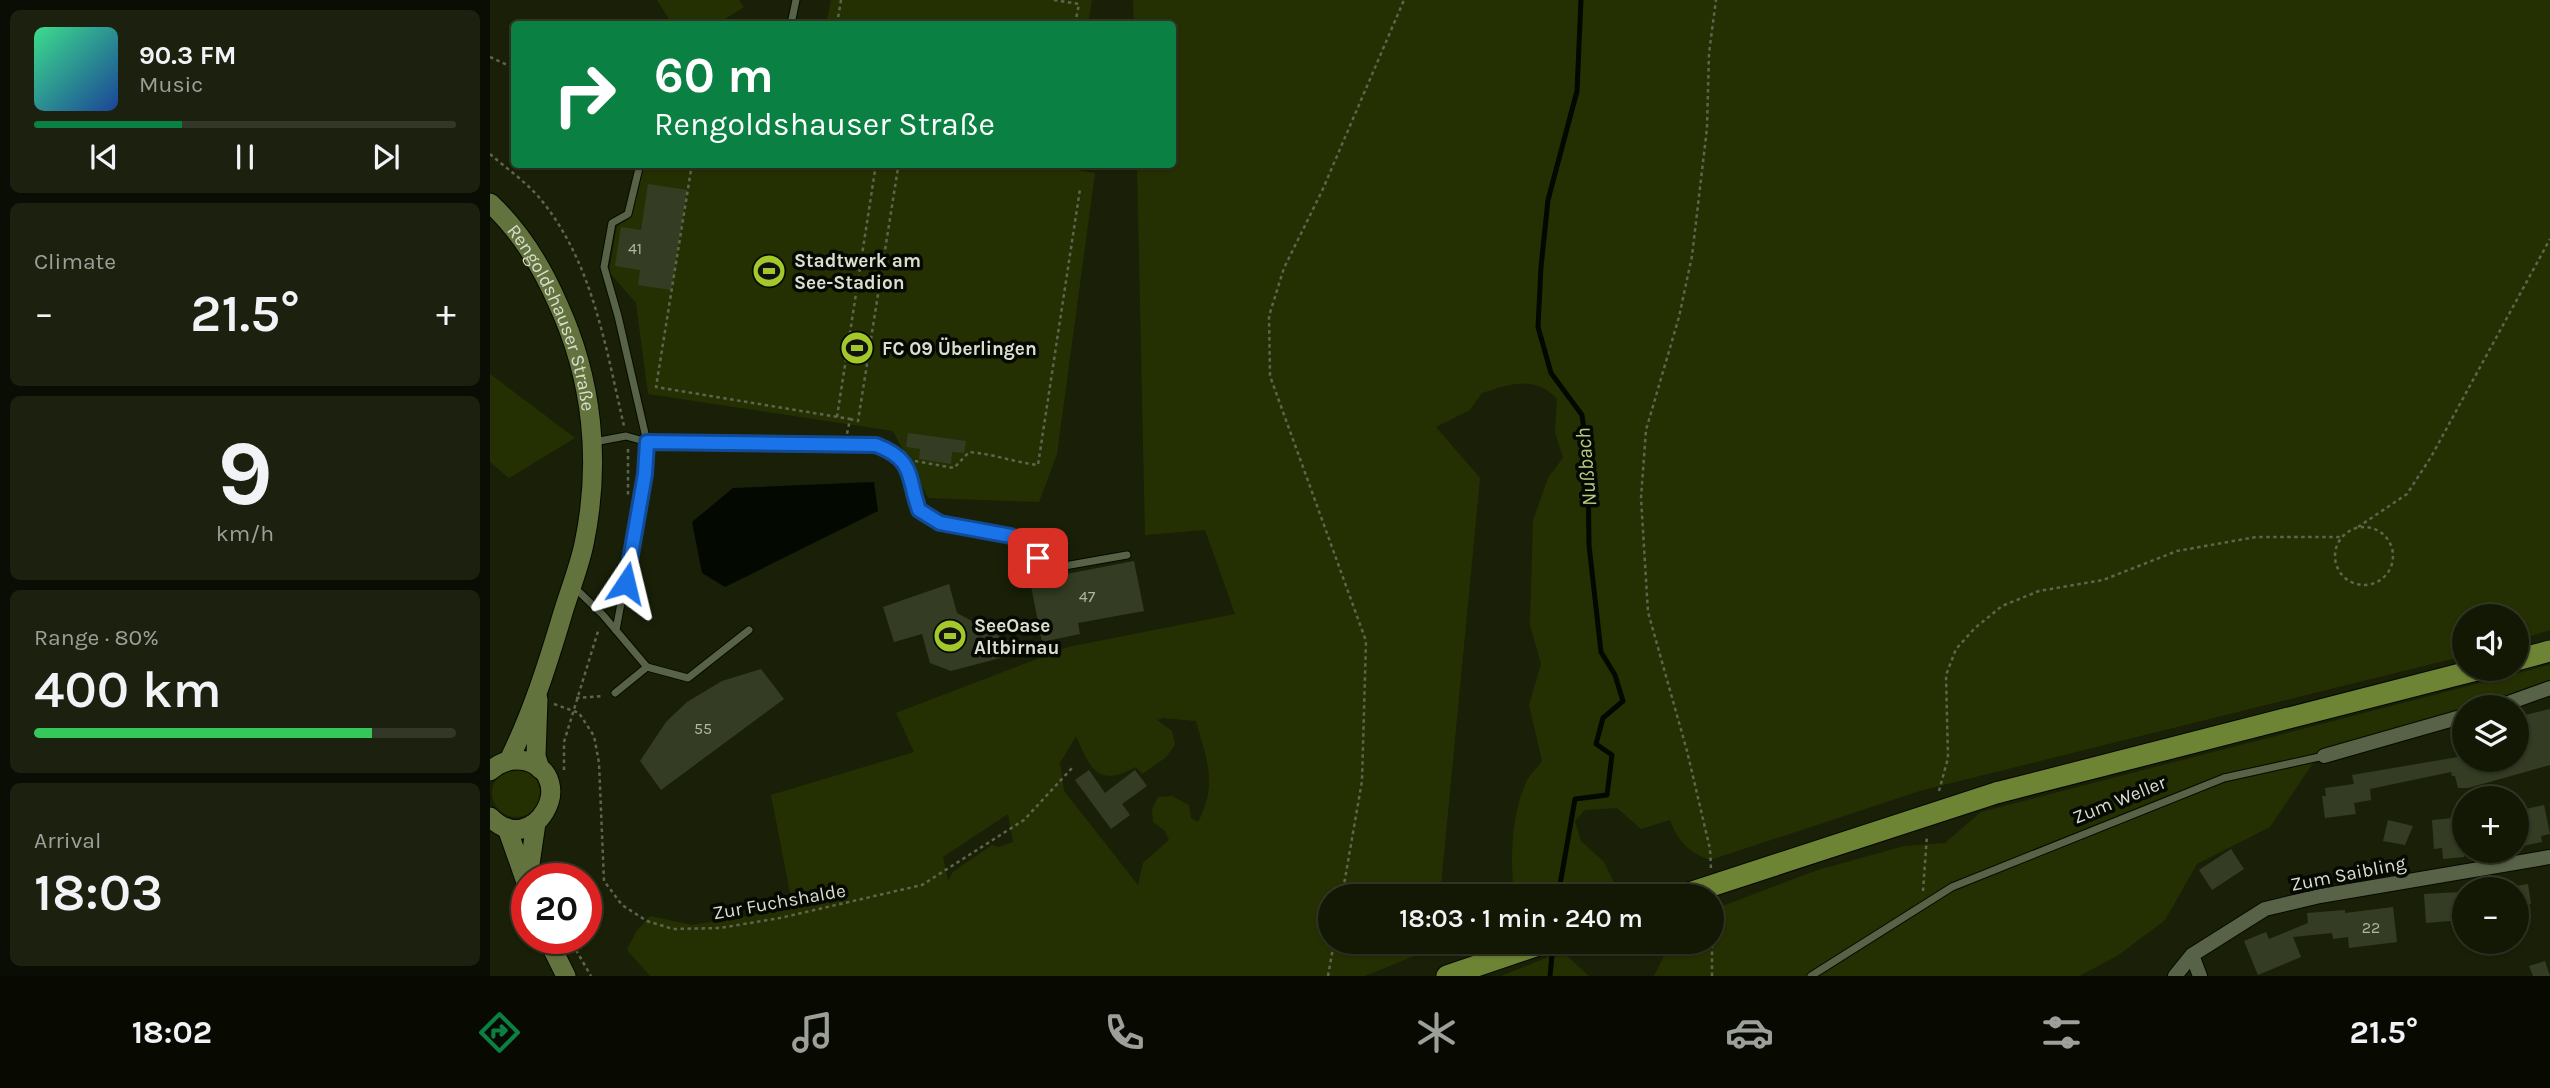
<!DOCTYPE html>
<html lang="en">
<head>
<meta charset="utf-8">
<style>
  :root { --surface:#131805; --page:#1c210f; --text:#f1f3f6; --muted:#9da09a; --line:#323727; --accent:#0b8043 }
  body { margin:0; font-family:Karla,sans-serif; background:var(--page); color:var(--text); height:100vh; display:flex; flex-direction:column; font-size:26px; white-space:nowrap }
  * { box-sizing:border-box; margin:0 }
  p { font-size:23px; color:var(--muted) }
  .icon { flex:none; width:38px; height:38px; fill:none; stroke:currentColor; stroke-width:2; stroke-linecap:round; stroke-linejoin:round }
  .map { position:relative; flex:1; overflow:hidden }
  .panel { display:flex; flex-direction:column; gap:10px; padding:10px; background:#0a0d03; width:490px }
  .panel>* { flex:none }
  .top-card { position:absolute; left:21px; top:21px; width:665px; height:147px; border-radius:7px; box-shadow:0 2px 5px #0004,0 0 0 2px var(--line); background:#0b8043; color:#fff; overflow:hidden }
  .tools { position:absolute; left:1962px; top:604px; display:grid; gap:14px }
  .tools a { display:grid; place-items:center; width:77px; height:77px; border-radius:50%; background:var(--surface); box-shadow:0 2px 5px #0004,0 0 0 2px var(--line); font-size:35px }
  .speed { position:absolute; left:21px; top:863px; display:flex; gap:14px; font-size:35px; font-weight:700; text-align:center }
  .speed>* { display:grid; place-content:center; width:91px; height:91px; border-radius:50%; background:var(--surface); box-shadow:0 2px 5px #0004,0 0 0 2px var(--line); line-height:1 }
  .speed .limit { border:10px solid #d22; background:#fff; color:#111 }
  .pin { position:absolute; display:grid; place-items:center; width:60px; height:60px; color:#fff; margin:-30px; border-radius:14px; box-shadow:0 4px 10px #0006 }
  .me { position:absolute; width:77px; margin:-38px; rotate:10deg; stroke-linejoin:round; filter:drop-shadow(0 0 5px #0008) }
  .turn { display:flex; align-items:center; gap:24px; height:147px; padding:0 28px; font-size:32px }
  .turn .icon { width:91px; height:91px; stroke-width:2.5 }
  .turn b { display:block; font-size:49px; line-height:60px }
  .big { font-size:52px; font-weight:600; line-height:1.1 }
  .panel .tile { flex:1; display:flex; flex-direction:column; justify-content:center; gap:10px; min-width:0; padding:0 24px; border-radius:10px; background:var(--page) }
  .panel .dial { align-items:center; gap:0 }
  .dial b { font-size:91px; line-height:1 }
  .song { display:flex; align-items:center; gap:21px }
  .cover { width:84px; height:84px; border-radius:10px; background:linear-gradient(135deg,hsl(150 70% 55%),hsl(220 70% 35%)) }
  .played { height:7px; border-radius:4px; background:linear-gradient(90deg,var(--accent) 35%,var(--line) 35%) }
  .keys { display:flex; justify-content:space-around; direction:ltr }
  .heat { display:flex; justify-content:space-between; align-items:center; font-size:38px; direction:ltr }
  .charge { height:10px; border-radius:5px; background:linear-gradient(90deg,#34c759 80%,var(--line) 0) }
  .trip { position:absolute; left:828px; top:884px; width:406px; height:70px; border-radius:35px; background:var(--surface); box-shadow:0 2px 5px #0004,0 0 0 2px var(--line); font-weight:600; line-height:70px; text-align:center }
  .tabs { display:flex; height:112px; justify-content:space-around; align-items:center; background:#080a02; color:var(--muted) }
  .tabs .icon { width:49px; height:49px }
  .tabs .on { color:var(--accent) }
  .tabs b { font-size:32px; color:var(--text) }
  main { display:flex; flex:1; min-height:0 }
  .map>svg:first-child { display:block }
</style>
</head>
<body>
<main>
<section class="panel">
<div class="tile">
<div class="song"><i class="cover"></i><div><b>90.3 FM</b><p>Music</p></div></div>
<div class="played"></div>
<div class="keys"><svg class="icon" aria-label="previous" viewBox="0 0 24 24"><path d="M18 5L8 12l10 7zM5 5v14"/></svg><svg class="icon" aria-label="pause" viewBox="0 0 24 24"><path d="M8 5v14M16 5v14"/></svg><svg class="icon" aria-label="next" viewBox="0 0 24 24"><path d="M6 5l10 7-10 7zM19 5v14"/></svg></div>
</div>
<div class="tile"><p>Climate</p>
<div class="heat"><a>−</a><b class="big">21.5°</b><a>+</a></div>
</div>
<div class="tile dial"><b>9</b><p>km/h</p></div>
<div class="tile"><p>Range · 80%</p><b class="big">400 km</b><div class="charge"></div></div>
<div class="tile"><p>Arrival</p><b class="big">18:03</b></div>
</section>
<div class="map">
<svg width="2060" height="976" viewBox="0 0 2060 976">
  <rect width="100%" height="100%" fill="#192007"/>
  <g fill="#253002" fill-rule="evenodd">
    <path d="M 167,0 L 249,0 L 254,7 L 227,24 L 182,24 Z"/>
    <path d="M 341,0 L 602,0 L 598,24 L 336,24 Z"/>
    <path d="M 643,0 L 2060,0 L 2060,630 L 2027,640 L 2026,616 L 1974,616 L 1974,656 L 1433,790 L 1220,860 C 1198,852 1188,841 1180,820 L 1151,829 L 1127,808 L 1095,810 L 1085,821 L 1091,841 L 1114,862 L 1129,893 L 1120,896 L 1025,896 C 1019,866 1022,811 1036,783 C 1039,775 1047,768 1052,761 L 1039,705 L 1051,664 L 1040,625 L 1043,521 L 1058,478 L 1073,458 L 1065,432 L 1067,399 C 1044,375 1021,384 992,393 L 980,410 L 946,427 L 990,478 L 950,896 L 840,896 L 840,942 L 934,942 L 929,954 L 875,976 L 160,976 L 137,950 L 146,932 L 160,916 L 202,925 L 303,908 L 281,795 L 424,752 L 406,713 L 578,647 L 745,614 L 715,530 L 655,535 L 647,165 L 682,164 L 682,24 L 644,24 ZM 673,718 L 706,721 C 717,761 728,784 708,822 L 701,818 L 699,805 L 682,796 L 668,797 L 662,809 L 663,822 L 675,831 L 679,840 L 653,863 L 648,885 L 574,791 L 570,763 L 586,736 C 601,769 607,788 646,767 L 652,774 L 675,758 L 685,745 L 682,731 L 667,720 ZM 518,814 L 523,842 L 509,847 L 502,845 L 463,872 L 458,881 L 453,857 Z"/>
    <path d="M 575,164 L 575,168 L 605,173 L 567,454 L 549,502 L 438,498 L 403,431 L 158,394 L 146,303 L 119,272 L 127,226 L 139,218 L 154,165 Z"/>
    <path d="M 0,374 L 85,438 L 19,478 L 0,462 Z"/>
    <path d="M 2060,665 L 2060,680 C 2030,693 2007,707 1974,707 L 1974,716 L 1915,739 L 1823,763 L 1780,827 L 1707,864 L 1675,920 L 1627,956 L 1589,976 L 1164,976 L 1181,942 L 1222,942 L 1222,910 L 1328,870 L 1414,846 L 1455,843 L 1491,812 Z"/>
    <circle cx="26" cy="793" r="24"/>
    <path d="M 1077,956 L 1099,976 L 1011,976 L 1058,957 Z"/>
  </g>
  <path fill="#030800" d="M 384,482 L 388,511 L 235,587 L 212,573 L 202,522 L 243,488 Z"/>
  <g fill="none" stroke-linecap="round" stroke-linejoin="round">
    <g stroke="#030800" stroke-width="5">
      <path d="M 1068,896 L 1085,799 L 1117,795 L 1122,755 L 1106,744 L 1113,718 L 1133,701 L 1125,675 L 1111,652 L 1099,545 L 1098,459 L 1092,415 L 1061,373 L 1048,327 L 1051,267 L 1058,200 L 1087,91 L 1091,0"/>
      <path d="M 1060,976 L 1063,945"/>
    </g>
  </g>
  <g fill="#343d23">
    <path d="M 158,184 L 197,190 L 181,290 L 148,285 L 150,270 L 125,266 L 131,227 L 151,230 Z"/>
    <path d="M 418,433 L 476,441 L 474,453 L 462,452 L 461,464 L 429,459 L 430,449 L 416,447 Z"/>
    <path d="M 644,561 L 654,611 L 588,623 L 590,634 L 552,642 L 540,581 Z"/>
    <path d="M 459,584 L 467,613 L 519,641 L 518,656 L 461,671 L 440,663 L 432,634 L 404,642 L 393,607 Z"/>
    <path d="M 271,669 L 294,699 L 171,790 L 150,761 L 176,722 L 197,702 L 232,681 Z"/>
    <path d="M 2060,709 L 2060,765 L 1978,788 L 1968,788 L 1965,776 L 1962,776 L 1961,772 L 1880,789 L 1881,800 L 1864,803 L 1866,814 L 1835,818 L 1832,796 L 1836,796 L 1835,788 L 1864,784 L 1862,775 L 1974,756 L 1974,760 L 2026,760 L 2026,717 Z"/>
    <path d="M 599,770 L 615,793 L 645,770 L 657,786 L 632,804 L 640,815 L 621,829 L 585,780 Z"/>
    <path d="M 2054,805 L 2060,834 L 2051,836 L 2052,842 L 2028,847 L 2026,811 Z"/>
    <path d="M 1974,817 L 1974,857 L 1953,859 L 1952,848 L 1944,849 L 1942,820 Z"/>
    <path d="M 1898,820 L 1923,826 L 1915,845 L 1893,841 Z"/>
    <path d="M 1741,849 L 1754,869 L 1722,890 L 1709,870 Z"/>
    <path d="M 2038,884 L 2041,904 L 2026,907 L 2026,886 Z"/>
    <path d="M 1970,892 L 1972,920 L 1936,923 L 1934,894 Z"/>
    <path d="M 1903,907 L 1907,942 L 1859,948 L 1858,937 L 1843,939 L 1842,933 L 1803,937 L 1811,957 L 1768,975 L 1754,941 L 1776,932 L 1779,939 L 1818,923 L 1817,913 L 1855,910 L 1855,913 Z"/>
    <path d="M 2055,961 L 2060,976 L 2043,976 L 2039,966 Z"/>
  </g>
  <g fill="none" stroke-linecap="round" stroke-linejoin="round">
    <defs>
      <g id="lane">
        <path d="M 301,24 L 306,0"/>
        <path d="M 104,442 L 136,436 L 157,442 L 386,445 C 425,460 417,476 429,510 L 450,523 L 521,536 L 563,568 L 637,555"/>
        <path d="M 85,588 L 113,615 L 157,667 L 198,678 L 259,630"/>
        <path d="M 126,630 L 155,474 L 157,442 L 128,316 L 114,267 L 122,223 L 138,214 L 150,164"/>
        <path d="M 125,693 L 157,667"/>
        <path d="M 1321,976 L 1462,887 L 1734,778 L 1834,756"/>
      </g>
      <g id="street">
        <path d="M 2007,707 L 2060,688"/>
        <path d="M 1834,756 L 1974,716"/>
        <path d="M 1702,955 L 1710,976"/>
        <path d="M 1685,976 L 1702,955 L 1775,909 L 1830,896 L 2060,857"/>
      </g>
      <g id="secondary">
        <path id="s1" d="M 0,203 C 30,231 52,267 68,304 C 103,380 111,463 94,544 C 89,568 79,592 72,616 C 57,666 42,713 19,760"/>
        <path d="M 48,699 L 46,756 L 50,769"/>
        <path d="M 0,771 C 10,762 22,758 36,761 C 91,777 43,861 0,817"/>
        <path d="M 17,828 L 37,885"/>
        <path d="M 38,878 L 46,823"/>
        <path d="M 57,938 L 76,976"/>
      </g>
      <g id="primary">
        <path d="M 2026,660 L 2060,651"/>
        <path d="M 1506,793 L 1994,668"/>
        <path d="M 957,976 L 1057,942"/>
      </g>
    </defs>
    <use href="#lane" stroke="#050900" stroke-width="9"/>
    <use href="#street" stroke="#050900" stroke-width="16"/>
    <use href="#secondary" stroke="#050900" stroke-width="21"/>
    <use href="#primary" stroke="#050900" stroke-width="23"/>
    <g stroke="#5e654f" stroke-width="2.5" stroke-dasharray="3.5 3.5" stroke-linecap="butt">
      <path d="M 564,0 L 589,4 L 585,24"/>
      <path d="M 347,24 L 351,0"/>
      <path d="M 0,57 L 24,68"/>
      <path d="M 0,154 C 17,169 38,183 52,201 C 103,264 116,349 134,426"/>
      <path d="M 202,164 L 166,387 L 360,419 L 357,434"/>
      <path d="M 347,417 L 386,164"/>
      <path d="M 360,419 L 368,421 L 408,168"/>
      <path d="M 138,449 L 138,495"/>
      <path d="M 425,461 L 464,468 L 479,452 C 504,454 523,462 548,465 L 590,189"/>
      <circle cx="1874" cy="556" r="29"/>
      <path d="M 1868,527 L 1917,494 L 1941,457 L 2060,239"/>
      <path d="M 117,601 L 122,581"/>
      <path d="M 86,698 L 114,696"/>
      <path d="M 64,704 L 89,713 L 104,736 L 109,763 L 114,881 L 132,905 L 157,921 L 183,929 L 230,928 L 290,918 L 432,885 L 534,820 L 582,768"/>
      <path d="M 74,770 L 74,742 L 109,628"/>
      <path d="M 1449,791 L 1458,758 L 1456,675 L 1466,649 L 1485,628 L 1512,606 L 1549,591 L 1613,580 L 1687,551 L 1766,537 L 1851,537"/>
      <path d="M 1221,868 L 1220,849 L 1197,751 L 1158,612 L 1151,498 L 1156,430 L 1189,317 L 1202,256 L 1217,128 L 1219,53 L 1226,0"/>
      <path d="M 1433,891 L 1437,835"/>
      <path d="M 852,896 L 872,781 L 876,641 L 780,376 L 779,316 L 794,268 L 832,191 L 914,0"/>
      <path d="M 79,938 L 101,976"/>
      <path d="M 838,976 L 844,942"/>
      <path d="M 1222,976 L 1222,906"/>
    </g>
    <use href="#lane" stroke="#586246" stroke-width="7"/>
    <use href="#street" stroke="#586246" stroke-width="14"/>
    <use href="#secondary" stroke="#63733d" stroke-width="19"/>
    <use href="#primary" stroke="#6e8435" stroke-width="21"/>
    <defs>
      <path id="primary-bridge" d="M 1190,896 L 1506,793"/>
    </defs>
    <use href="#primary-bridge" stroke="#050900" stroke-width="23" stroke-linecap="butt"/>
    <use href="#primary-bridge" stroke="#6e8435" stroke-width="21"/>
  </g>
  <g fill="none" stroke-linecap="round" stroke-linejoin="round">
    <defs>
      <path id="route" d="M 136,583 L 155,474 L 157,442 L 386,445 C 425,460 417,476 429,510 L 450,523 L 521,536 L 548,558"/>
    </defs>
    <use href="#route" stroke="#114b97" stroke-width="18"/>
    <use href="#route" stroke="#1a73e8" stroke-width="12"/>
  </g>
  <defs>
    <symbol id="stadium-disc" viewBox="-11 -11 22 22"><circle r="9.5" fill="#a2c929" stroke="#060802"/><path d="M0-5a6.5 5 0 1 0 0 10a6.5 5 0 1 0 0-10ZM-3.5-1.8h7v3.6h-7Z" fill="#111"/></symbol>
  </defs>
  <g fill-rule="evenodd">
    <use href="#stadium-disc" x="260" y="252" width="38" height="38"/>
    <use href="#stadium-disc" x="348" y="329" width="38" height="38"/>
    <use href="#stadium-disc" x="441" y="617" width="38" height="38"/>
  </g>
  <g text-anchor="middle" stroke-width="7" stroke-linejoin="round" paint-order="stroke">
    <g font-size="16" fill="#b0b6a4">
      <text x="145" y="254">41</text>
      <text x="597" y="602">47</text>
      <text x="213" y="734">55</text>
      <text x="1881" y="933">22</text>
    </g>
    <g font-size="19" font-weight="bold" fill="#d9decf" stroke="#060802" text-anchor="start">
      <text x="304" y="267">Stadtwerk am<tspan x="304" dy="22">See-Stadion</tspan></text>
      <text x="392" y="355">FC 09 Überlingen</text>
      <text x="484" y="632">SeeOase<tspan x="484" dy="22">Altbirnau</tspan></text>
    </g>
    <g font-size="19" fill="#d9decf" stroke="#060802">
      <text dy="7" stroke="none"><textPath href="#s1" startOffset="133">Rengoldshauser Straße</textPath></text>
      <text transform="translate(1629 799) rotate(-22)" y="7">Zum Weller</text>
      <text transform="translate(1858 873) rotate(-11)" y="7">Zum Saibling</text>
      <text transform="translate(289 901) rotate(-10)" y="7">Zur Fuchshalde</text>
    </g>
    <g font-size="21" font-style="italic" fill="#b5cd82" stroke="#060802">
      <text transform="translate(1096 467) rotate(-95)" y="7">Nußbach</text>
    </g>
  </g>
</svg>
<div class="tools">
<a><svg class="icon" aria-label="sound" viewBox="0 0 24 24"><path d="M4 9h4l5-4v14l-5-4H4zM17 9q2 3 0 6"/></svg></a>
<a><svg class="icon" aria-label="layers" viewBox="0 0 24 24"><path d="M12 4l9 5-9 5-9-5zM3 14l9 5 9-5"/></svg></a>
<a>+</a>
<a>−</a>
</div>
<div class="speed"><div class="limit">20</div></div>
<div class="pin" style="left:548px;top:558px;background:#d93025"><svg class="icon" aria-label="arrive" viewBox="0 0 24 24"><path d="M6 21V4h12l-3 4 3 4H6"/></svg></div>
<svg class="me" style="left:136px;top:583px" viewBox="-20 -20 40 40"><path d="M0-17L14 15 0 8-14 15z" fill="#1a73e8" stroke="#fff" stroke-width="4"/></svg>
<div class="trip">18:03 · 1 min · 240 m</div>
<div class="top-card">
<div class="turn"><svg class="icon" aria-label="right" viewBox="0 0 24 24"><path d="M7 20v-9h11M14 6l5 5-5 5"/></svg><div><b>60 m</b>Rengoldshauser Straße</div></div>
</div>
</div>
</main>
<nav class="tabs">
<b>18:02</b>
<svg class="icon on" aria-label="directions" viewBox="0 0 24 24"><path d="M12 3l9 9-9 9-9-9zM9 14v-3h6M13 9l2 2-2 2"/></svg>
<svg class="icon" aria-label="music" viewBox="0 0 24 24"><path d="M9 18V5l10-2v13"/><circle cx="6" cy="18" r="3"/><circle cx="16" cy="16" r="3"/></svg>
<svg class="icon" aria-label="phone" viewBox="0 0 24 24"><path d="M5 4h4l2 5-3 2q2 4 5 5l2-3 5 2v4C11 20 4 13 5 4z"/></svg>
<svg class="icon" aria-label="climate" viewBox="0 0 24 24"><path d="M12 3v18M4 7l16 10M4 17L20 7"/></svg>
<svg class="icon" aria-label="car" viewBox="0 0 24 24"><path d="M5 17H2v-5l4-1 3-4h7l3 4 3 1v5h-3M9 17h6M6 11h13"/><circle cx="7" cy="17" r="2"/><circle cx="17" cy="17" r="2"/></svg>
<svg class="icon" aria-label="filters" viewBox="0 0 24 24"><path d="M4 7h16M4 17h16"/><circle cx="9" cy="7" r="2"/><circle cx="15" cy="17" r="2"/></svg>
<b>21.5°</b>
</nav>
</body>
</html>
